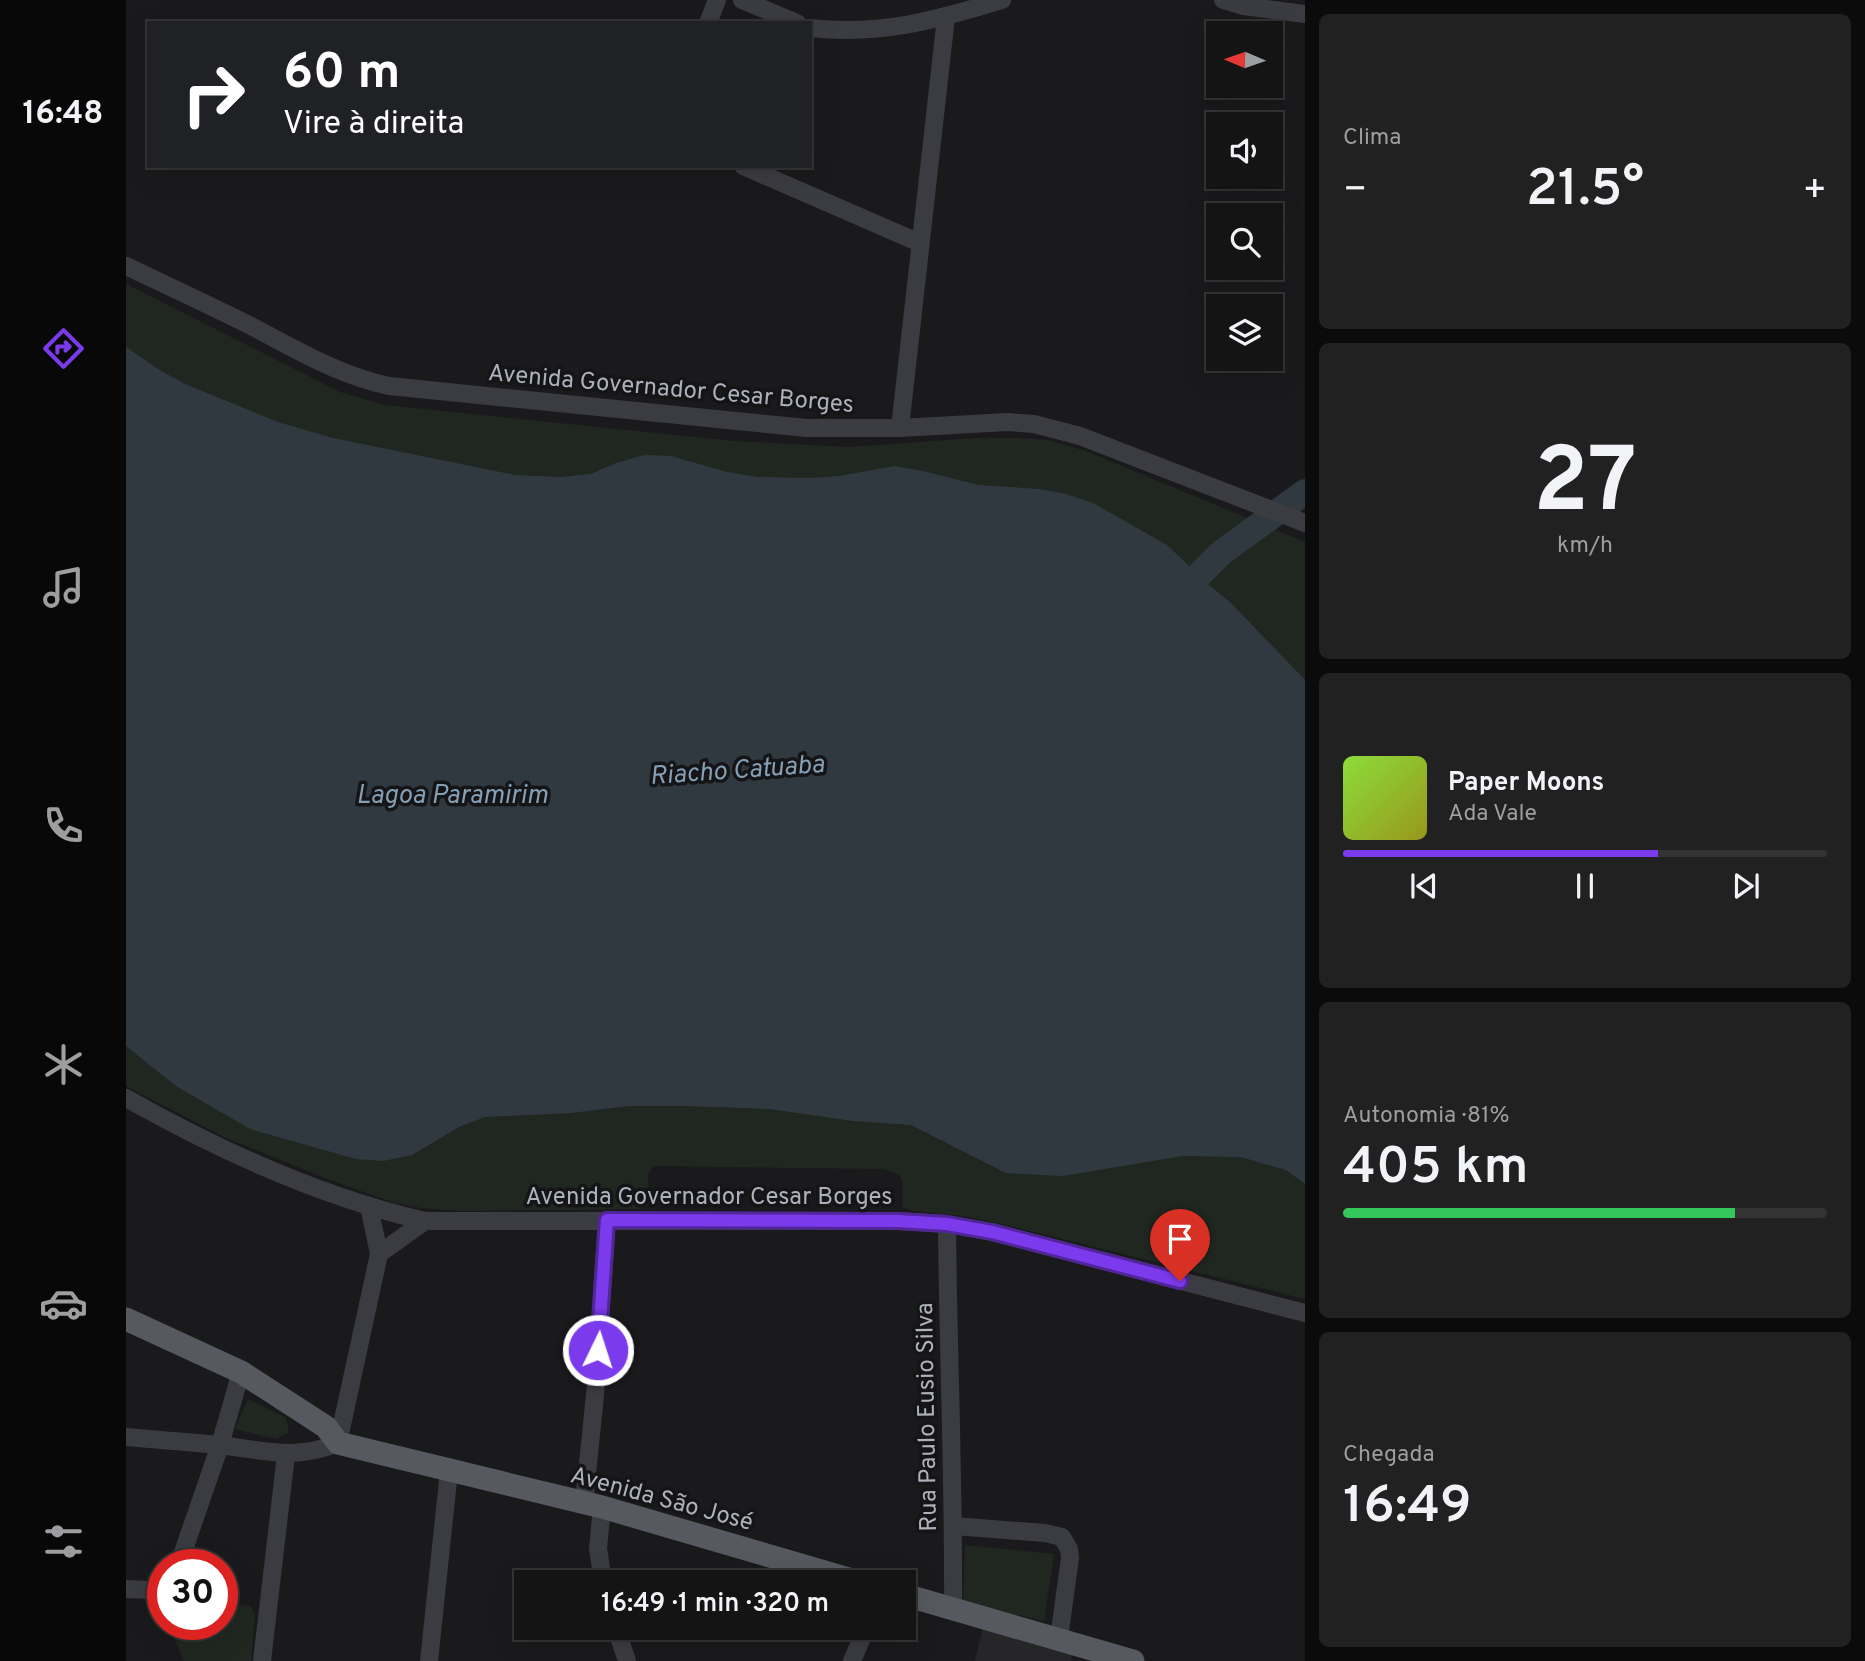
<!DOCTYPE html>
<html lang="pt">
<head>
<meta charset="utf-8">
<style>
  :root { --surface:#141415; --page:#212122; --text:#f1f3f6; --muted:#9d9ea0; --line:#333334; --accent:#7c3aed }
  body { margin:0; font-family:Overpass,sans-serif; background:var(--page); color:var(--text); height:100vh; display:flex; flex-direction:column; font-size:26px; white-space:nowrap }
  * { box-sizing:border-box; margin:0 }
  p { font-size:23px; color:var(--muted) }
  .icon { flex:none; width:38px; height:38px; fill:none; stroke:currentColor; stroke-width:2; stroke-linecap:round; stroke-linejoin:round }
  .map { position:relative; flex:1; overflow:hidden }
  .side { display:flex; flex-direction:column; gap:14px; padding:14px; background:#0b0b0c; width:560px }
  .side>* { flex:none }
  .top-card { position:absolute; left:21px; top:21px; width:665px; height:147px; border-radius:0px; box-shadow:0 7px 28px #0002,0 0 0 2px var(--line); background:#202124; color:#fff; overflow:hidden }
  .needle { width:46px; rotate:272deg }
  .tools { position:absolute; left:1080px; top:21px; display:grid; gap:14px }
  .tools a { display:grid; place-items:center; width:77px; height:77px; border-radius:0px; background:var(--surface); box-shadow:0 7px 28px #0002,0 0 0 2px var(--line); font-size:35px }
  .speed { position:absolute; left:21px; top:1549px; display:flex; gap:14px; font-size:35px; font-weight:700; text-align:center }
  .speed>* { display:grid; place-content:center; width:91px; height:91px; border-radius:50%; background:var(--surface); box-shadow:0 7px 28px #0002,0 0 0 2px var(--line); line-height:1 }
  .speed .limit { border:10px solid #d22; background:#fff; color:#111 }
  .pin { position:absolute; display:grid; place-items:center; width:60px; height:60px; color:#fff; margin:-72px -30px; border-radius:50% 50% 50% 0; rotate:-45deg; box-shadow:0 0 7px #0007 }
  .pin .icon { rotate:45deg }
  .me { position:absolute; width:77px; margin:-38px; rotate:4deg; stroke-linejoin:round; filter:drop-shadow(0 0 5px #0008) }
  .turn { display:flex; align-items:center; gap:24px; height:147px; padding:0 21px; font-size:32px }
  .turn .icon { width:91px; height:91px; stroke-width:2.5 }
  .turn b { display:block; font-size:49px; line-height:60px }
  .big { font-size:52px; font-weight:600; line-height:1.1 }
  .side .card { flex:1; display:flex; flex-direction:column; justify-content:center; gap:10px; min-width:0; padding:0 24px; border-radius:10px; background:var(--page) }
  .side .dial { align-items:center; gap:0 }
  .dial b { font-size:91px; line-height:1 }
  .song { display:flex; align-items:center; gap:21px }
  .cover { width:84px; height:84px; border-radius:10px; background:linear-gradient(135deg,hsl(90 70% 55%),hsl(60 70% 35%)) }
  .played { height:7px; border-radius:4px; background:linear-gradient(90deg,var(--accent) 65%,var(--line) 65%) }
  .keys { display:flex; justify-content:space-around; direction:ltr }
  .heat { display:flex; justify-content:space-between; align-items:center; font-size:38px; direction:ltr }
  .charge { height:10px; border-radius:5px; background:linear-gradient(90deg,#34c759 81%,var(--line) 0) }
  .trip { position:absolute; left:388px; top:1570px; width:402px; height:70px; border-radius:0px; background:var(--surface); box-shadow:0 7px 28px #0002,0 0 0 2px var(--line); font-weight:600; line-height:70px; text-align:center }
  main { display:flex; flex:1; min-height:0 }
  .tabs { display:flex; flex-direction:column; width:126px; justify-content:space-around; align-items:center; background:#080808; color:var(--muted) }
  .tabs .icon { width:49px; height:49px }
  .tabs .selected { color:var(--accent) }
  .tabs b { font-size:32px; color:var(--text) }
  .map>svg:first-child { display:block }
</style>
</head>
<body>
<main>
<nav class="tabs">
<b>16:48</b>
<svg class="icon selected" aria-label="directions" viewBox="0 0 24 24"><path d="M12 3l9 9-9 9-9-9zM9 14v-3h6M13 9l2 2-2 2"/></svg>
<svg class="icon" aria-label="music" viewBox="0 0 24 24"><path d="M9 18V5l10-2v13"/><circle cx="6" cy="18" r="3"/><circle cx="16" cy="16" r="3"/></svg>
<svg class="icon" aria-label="phone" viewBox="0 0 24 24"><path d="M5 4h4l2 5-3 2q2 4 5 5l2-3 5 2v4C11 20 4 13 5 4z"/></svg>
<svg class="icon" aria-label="climate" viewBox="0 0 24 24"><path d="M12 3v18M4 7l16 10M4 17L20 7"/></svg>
<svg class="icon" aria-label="car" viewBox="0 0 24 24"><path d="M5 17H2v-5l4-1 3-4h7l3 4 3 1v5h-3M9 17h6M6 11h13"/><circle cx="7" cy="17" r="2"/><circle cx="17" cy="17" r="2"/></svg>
<svg class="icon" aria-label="filters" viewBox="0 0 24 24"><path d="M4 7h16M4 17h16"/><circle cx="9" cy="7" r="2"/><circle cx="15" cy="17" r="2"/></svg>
</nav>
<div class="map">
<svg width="1179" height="1661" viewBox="0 0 1179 1661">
  <rect width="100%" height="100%" fill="#1a1a1c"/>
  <path fill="#262629" d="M 859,1618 L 948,1648 L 945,1661 L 849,1661 Z"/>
  <g fill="#202721">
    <path d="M 0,284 L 214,392 L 259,405 L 608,441 L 723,447 L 849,438 L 889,438 L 922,440 L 960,451 L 1179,542 L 1179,1299 L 876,1224 L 838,1216 L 788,1211 L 776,1207 L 777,1184 L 773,1174 L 758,1169 L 528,1166 L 522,1173 L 523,1205 L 514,1209 L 334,1211 L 295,1208 L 266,1202 L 204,1180 L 100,1138 L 0,1086 Z"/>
    <path d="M 122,1399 L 160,1418 L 163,1432 L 150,1439 L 109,1429 Z"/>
    <path d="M 839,1545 L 928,1554 L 918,1621 L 837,1602 Z"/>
    <path d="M 96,1602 L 124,1606 L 129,1613 L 125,1661 L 58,1661 L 46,1634 L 45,1624 L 96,1624 Z"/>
  </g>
  <path fill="#303940" d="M 0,347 L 32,369 L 59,384 L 152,422 L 207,438 L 389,475 L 435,477 L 465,474 L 490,463 L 518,455 L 545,456 L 601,472 L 631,477 L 685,478 L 713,476 L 768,466 L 797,471 L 852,485 L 913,489 L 940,494 L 967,503 L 1041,545 L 1083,585 L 1105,603 L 1179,680 L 1179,1184 L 1160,1170 L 1115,1157 L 1056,1156 L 937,1176 L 880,1173 L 785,1125 L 727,1121 L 644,1109 L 559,1106 L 502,1106 L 445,1113 L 359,1117 L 333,1127 L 286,1155 L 257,1161 L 230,1159 L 124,1129 L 50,1086 L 0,1046 Z"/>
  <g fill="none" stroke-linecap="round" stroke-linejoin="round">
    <path stroke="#303940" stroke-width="26" d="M 1048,600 L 1095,553 L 1179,492"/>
    <g stroke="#3b3c41" stroke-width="18">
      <path d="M 616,0 L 671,23"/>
      <path d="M 1097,0 L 1117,6 L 1179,14"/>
      <path d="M 582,23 L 591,0"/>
      <path d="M 684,28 C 753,36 811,20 876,0"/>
      <path d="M 617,166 L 794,243"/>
      <path d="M 0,266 C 40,285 81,304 121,324 C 168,348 211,375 263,386 L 680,428 L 774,428 L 881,422 L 908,424 L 954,436 L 1179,523"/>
      <path d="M 774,428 L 820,17"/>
      <path d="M 0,1098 C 94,1151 194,1197 299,1221 L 772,1221 L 821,1224 L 866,1232 L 1179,1313"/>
      <path d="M 821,1224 C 822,1352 828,1481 827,1609"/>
      <path d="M 253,1254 L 299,1221"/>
      <path d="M 0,1437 C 31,1440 62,1442 93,1445 C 138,1450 168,1461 212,1443 L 253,1254 L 243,1206"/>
      <path d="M 458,1503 L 469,1395 L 481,1220"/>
      <path d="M 476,1507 L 472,1548 L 477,1582"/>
      <path d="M 828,1526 L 919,1533 L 936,1537 L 943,1549 L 944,1558 L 933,1638"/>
      <path d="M 53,1564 L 94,1445 L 115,1372"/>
      <path d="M 0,1589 L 24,1590 L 37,1586"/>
      <path d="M 490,1628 L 501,1661"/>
      <path d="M 136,1661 L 160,1455"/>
      <path d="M 303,1661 L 323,1471"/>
      <path d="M 726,1661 L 740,1628"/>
    </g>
    <g stroke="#575960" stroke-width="23">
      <path d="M 0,1319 L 115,1372 L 200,1427 L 212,1443 L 476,1507 L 733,1582"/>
      <path d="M 779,1595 L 1007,1661"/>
    </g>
  </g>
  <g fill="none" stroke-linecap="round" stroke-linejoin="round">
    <defs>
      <path id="route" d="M 472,1350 L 481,1220 L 772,1221 L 821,1224 L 866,1232 L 1054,1281"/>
    </defs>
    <use href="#route" stroke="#51269a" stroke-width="18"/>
    <use href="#route" stroke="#7c3aed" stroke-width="12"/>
  </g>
  <g text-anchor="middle" stroke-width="7" stroke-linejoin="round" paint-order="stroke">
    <g font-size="24" fill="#adb1bb" stroke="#151517">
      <text transform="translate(545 388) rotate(5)" y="8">Avenida Governador Cesar Borges</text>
      <text x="583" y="1204">Avenida Governador Cesar Borges</text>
      <text transform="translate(800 1417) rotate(-91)" y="8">Rua Paulo Eusio Silva</text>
      <text transform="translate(536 1498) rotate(15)" y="8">Avenida São José</text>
    </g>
    <g font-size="26" font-style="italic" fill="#859fb5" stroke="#151517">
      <text transform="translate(611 769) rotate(-4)" y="9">Riacho Catuaba</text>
      <text x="326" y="803">Lagoa Paramirim</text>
    </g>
  </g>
</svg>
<div class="tools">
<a><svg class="needle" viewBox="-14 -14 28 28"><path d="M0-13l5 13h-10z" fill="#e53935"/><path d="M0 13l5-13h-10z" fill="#9d9ea0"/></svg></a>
<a><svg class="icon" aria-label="sound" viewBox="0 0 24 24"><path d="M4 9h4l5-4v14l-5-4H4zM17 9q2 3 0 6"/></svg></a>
<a><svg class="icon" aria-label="search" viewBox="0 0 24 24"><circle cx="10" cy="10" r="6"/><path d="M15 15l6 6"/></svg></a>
<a><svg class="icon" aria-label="layers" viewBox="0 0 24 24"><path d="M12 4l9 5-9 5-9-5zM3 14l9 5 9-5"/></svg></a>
</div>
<div class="speed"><div class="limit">30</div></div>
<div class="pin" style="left:1054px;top:1281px;background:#d93025"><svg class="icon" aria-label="arrive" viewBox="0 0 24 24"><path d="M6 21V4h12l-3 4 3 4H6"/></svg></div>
<svg class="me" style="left:472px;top:1350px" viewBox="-20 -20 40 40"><circle r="17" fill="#7c3aed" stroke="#fff" stroke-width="3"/><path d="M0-11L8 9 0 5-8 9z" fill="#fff"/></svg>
<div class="trip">16:49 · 1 min · 320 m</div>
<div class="top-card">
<div class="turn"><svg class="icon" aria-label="right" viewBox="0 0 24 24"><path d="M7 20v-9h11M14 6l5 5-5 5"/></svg><div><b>60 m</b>Vire à direita</div></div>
</div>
</div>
<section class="side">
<div class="card"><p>Clima</p>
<div class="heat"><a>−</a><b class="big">21.5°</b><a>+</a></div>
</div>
<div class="card dial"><b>27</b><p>km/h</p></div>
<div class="card">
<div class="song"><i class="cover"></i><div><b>Paper Moons</b><p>Ada Vale</p></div></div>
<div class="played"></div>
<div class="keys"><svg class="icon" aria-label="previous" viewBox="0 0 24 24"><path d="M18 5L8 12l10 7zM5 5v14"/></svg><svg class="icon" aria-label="pause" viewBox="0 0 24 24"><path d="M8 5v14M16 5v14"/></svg><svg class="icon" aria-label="next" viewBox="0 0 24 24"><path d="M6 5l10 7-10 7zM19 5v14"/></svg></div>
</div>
<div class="card"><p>Autonomia · 81%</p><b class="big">405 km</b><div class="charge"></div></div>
<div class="card"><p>Chegada</p><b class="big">16:49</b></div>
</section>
</main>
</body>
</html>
